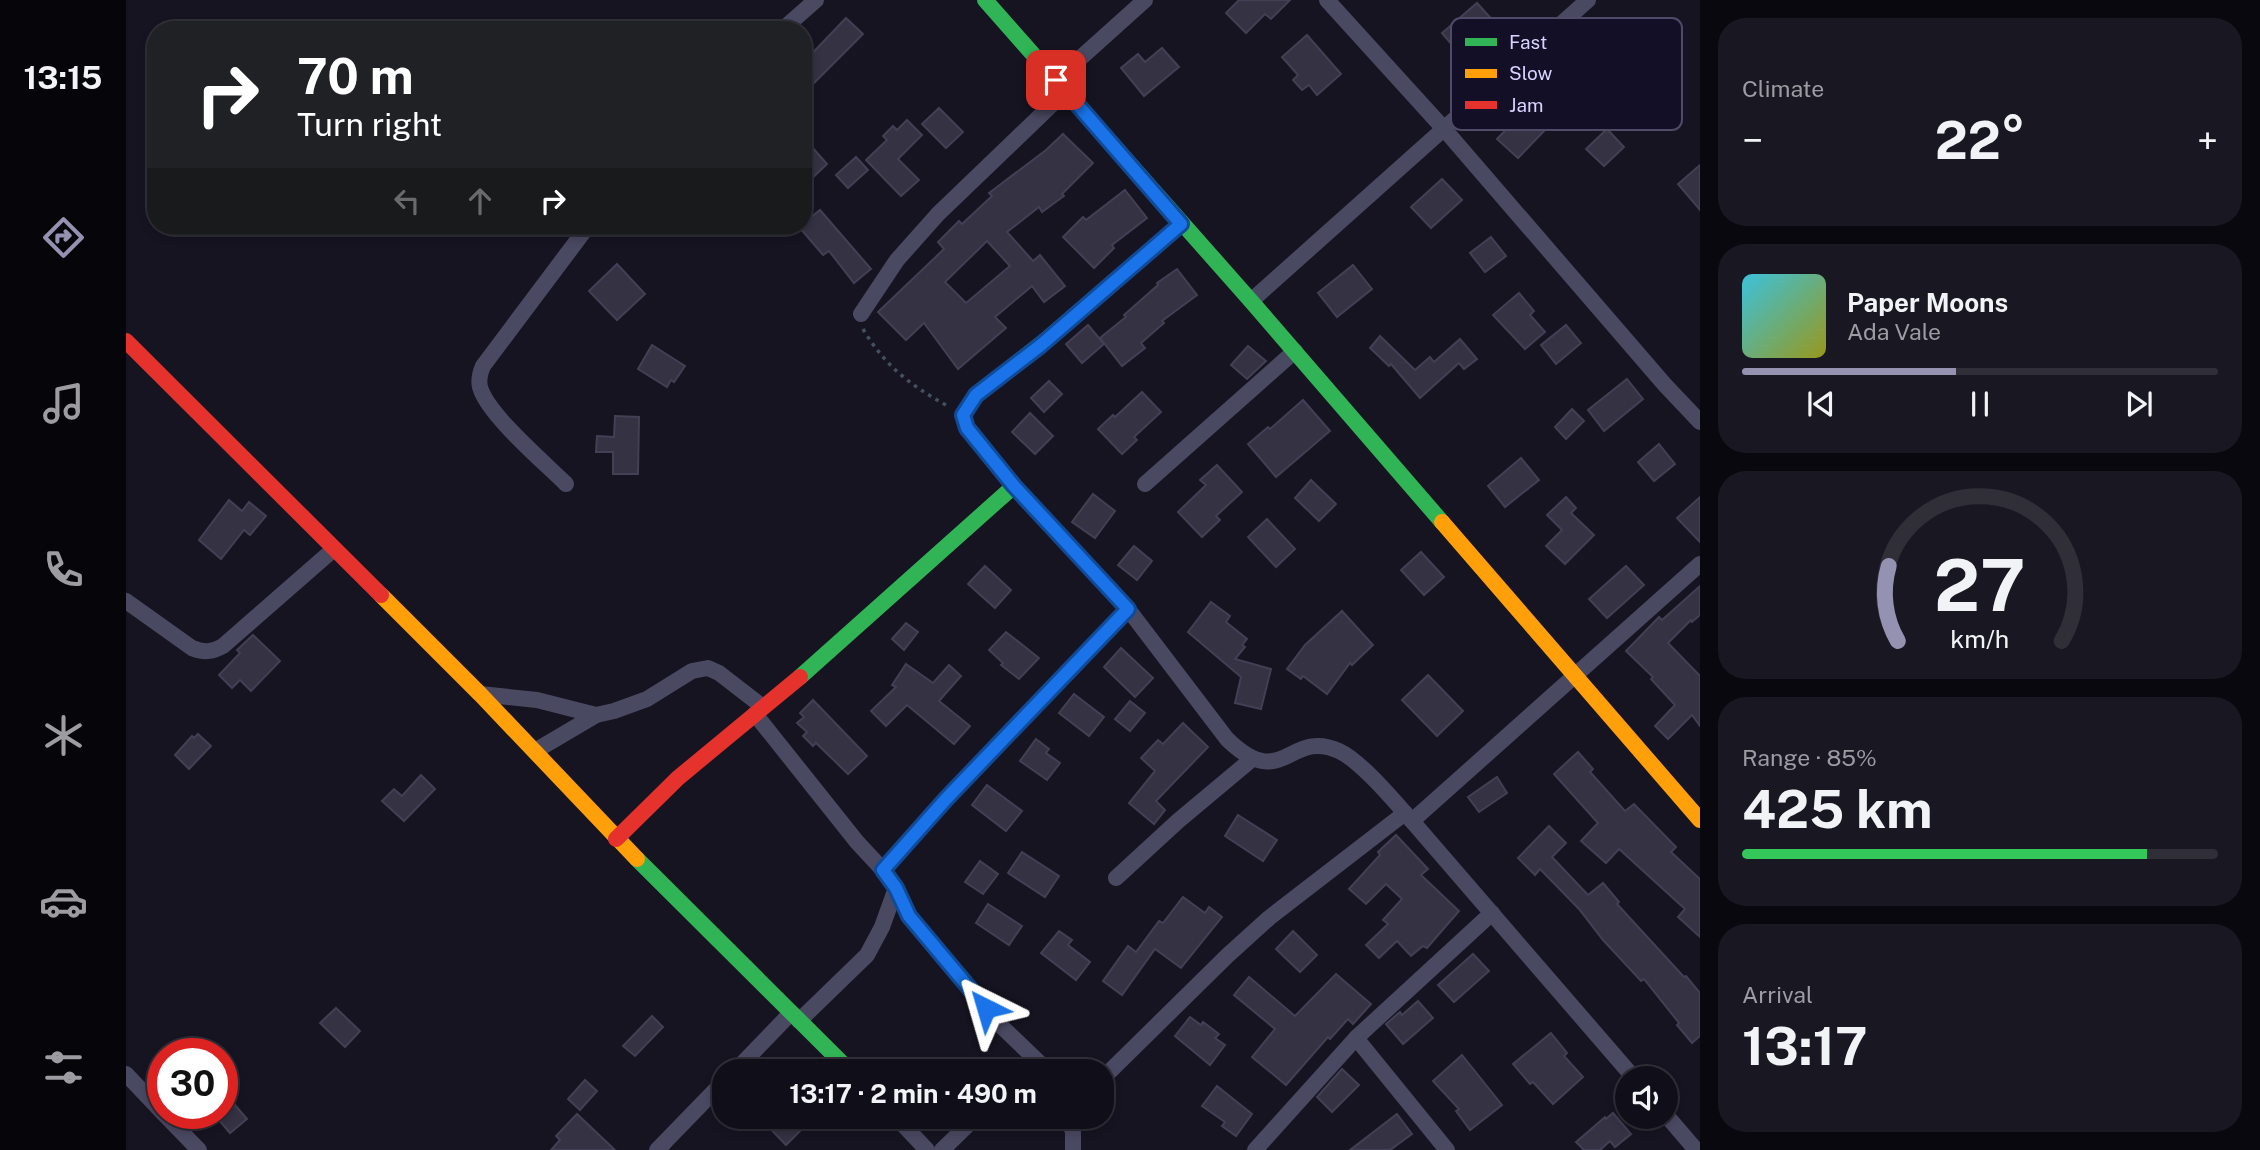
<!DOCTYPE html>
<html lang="en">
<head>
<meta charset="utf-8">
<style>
  :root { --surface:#100f19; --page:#191822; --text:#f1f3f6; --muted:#9c9ca2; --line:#302f38; --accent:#9591b1 }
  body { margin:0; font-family:"Public Sans",sans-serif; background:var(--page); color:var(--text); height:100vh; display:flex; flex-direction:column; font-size:26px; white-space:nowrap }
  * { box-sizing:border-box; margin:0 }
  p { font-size:23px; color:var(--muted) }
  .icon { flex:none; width:38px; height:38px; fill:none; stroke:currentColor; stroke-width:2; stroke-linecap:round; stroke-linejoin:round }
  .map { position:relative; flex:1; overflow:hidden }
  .panel { display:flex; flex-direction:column; gap:18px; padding:18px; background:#09080e; width:560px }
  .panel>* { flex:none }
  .banner { position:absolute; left:21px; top:21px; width:665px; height:214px; border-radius:28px; box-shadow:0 4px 10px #0003,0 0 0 2px var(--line); background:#202124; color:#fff; overflow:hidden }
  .fabs { position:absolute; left:1489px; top:1066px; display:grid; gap:14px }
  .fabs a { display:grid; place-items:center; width:63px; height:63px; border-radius:50%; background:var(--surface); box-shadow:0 4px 10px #0003,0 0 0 2px var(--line); font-size:35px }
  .speed { position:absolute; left:21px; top:1038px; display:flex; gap:14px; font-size:35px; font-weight:700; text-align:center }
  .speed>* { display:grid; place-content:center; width:91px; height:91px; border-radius:50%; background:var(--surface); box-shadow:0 4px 10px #0003,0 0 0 2px var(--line); line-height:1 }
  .speed .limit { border:10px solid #d22; background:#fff; color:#111 }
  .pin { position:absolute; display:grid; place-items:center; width:60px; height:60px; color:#fff; margin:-30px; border-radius:14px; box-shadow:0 4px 10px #0006 }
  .me { position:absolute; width:77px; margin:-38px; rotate:320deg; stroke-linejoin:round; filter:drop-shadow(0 0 5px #0008) }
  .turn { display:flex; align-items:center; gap:24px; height:147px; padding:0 35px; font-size:32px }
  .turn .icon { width:91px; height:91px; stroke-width:2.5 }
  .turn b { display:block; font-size:49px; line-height:60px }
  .lanes { display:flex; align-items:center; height:66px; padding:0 35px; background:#0003; justify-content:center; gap:35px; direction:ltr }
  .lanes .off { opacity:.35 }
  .big { font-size:52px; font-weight:700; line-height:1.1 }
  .panel .card { flex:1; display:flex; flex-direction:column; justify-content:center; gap:10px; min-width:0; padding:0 24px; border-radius:28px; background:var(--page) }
  .panel .dial { align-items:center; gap:0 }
  .dial svg { height:182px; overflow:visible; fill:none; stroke:var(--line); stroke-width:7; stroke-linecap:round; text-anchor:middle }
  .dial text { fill:var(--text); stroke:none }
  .song { display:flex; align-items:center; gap:21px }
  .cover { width:84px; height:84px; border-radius:10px; background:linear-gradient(135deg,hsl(190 70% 55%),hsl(60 70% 35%)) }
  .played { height:7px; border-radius:4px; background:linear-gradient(90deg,var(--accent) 45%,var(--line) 45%) }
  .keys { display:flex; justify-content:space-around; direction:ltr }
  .heat { display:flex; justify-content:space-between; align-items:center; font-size:38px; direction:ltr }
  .charge { height:10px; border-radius:5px; background:linear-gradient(90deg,#34c759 85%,var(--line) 0) }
  .trip { position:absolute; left:586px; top:1059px; width:402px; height:70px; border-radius:28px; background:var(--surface); box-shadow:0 4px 10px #0003,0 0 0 2px var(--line); font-weight:700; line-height:70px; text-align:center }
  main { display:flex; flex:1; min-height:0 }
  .tabs { display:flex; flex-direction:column; width:126px; justify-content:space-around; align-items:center; background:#06060a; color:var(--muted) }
  .tabs .icon { width:49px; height:49px }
  .tabs .active { color:var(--accent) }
  .tabs b { font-size:32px; color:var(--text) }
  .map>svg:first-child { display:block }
</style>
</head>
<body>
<main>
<nav class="tabs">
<b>13:15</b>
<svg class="icon active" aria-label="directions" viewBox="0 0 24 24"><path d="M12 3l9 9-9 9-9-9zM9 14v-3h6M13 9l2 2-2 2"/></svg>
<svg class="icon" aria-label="music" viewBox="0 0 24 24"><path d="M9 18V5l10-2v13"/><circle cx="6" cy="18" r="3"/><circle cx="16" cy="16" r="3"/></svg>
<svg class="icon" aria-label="phone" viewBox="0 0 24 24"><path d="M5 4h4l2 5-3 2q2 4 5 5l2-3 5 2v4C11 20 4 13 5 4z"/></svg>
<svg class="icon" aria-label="climate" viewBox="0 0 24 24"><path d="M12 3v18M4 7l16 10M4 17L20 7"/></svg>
<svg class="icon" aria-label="car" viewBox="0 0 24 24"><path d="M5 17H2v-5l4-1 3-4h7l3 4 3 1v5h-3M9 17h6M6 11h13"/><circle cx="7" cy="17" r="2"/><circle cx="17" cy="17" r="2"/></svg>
<svg class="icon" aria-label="filters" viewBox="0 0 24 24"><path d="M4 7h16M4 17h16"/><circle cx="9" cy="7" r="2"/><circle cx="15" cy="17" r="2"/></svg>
</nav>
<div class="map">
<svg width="1574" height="1150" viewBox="0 0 1574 1150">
  <rect width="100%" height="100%" fill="#161421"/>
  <g fill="#343243" stroke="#433f54" stroke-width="2" fill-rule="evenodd">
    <path d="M 1113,0 L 1164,0 L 1145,19 L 1139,14 L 1120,33 L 1100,13 Z"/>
    <path d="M 1351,3 L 1369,23 L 1333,53 L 1316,33 Z"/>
    <path d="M 720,18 L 737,34 L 677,94 L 677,63 Z"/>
    <path d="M 1181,35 L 1215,74 L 1191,95 L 1183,85 L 1176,90 L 1167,80 L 1172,75 L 1156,57 Z"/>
    <path d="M 1036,48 L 1053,67 L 1018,96 L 995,68 L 1012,54 L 1019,62 Z"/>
    <path d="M 813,108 L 837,132 L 820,148 L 796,124 Z"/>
    <path d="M 1400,109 L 1420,129 L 1392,158 L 1371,139 Z"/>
    <path d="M 781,120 L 796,135 L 772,159 L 793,180 L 775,196 L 740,160 L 761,140 L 757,136 L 767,126 L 771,130 Z"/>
    <path d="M 1481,129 L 1498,147 L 1478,166 L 1460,149 Z"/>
    <path d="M 937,134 L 967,163 L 936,194 L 938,196 L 916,212 L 913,207 L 881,232 L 907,261 L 914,255 L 939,286 L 918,302 L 906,286 L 869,317 L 880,328 L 832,369 L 798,323 L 780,340 L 752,312 L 818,249 L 812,242 L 833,221 L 836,224 L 866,196 L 863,193 L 920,150 ZM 861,241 L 884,266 L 840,303 L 819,282 Z"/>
    <path d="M 686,147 L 701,164 L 677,187 L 677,156 Z"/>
    <path d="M 730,157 L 742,170 L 722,188 L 710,175 Z"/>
    <path d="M 1574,165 L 1574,210 L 1552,184 Z"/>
    <path d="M 1316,179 L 1336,200 L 1305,228 L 1285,207 Z"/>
    <path d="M 999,190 L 1021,218 L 986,245 L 988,248 L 968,268 L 937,237 L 957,217 L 960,220 Z"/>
    <path d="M 694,210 L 745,269 L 728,283 L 703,251 L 697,255 L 673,227 Z"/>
    <path d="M 1365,237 L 1380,256 L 1359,272 L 1344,253 Z"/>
    <path d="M 491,264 L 519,294 L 491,320 L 463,291 Z"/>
    <path d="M 1227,265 L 1246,289 L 1211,317 L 1192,293 Z"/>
    <path d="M 1051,269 L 1071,295 L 1036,321 L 1038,323 L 1015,343 L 1019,348 L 996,366 L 974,338 L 1000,317 L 998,315 L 1032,285 L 1031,283 Z"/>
    <path d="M 1393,293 L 1408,311 L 1404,315 L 1419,332 L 1399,349 L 1367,315 Z"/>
    <path d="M 962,325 L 978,344 L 956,363 L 940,344 Z"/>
    <path d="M 1440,325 L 1455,343 L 1430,364 L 1415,345 Z"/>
    <path d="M 1254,336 L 1289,370 L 1304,357 L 1308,362 L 1334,339 L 1351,359 L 1338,369 L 1333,363 L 1294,398 L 1265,364 L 1263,366 L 1244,348 Z"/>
    <path d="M 526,345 L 559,366 L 548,382 L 545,380 L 541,387 L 512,369 Z"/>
    <path d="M 1122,346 L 1140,361 L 1121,379 L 1105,365 Z"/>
    <path d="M 1501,379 L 1517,399 L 1478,431 L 1462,410 Z"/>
    <path d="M 923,381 L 936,394 L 918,412 L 905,398 Z"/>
    <path d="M 1016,392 L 1035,412 L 1008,437 L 1011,440 L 996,454 L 972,429 L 987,415 L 989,417 Z"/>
    <path d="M 1177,400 L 1204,431 L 1150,477 L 1122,444 L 1142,427 L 1144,429 Z"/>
    <path d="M 1446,409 L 1458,421 L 1440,439 L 1429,427 Z"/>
    <path d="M 904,413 L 927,436 L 909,454 L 886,432 Z"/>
    <path d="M 489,416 L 513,417 L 512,474 L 487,474 L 487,452 L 470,452 L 471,436 L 488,437 Z"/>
    <path d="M 1533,444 L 1549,464 L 1528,481 L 1512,462 Z"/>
    <path d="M 1395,458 L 1413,480 L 1379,507 L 1362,486 Z"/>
    <path d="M 1091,465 L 1116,492 L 1090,516 L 1094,520 L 1076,537 L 1052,512 L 1080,485 L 1074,480 Z"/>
    <path d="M 1185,480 L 1210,504 L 1193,521 L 1169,498 Z"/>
    <path d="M 967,494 L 989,511 L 969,538 L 946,522 Z"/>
    <path d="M 1440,497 L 1450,508 L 1445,513 L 1468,535 L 1439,564 L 1420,546 L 1436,530 L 1421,515 Z"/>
    <path d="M 1574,497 L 1574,542 L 1551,518 Z"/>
    <path d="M 103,500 L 116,511 L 123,502 L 140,516 L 124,535 L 118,530 L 95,559 L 73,540 Z"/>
    <path d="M 1141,519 L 1169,549 L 1150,567 L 1122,537 Z"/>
    <path d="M 1008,546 L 1026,561 L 1011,580 L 992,565 Z"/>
    <path d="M 1295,552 L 1318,577 L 1298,595 L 1275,570 Z"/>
    <path d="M 859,566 L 885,590 L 869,608 L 842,584 Z"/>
    <path d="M 1500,566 L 1518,585 L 1481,618 L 1463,599 Z"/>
    <path d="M 1574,586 L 1574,615 L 1566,622 L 1565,620 L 1542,643 L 1574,676 L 1574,726 L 1566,715 L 1542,739 L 1529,726 L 1549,705 L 1525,679 L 1527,677 L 1500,651 L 1533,617 L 1536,620 Z"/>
    <path d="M 1085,602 L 1104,616 L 1100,622 L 1121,639 L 1116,645 L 1119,647 L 1109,659 L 1145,669 L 1135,709 L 1109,703 L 1115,677 L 1062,632 Z"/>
    <path d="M 1216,611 L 1247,645 L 1226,665 L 1224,663 L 1201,694 L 1177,676 L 1175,679 L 1161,669 L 1179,645 Z"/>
    <path d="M 780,623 L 792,632 L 778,650 L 766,639 Z"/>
    <path d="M 880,632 L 913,658 L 893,679 L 875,665 L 877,663 L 863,650 Z"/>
    <path d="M 127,635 L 154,661 L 125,691 L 114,680 L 106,688 L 93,675 L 114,653 L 111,650 Z"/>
    <path d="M 995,648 L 1027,678 L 1009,697 L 978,667 Z"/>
    <path d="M 780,664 L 807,683 L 823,665 L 835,676 L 813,701 L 844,726 L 828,744 L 781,705 L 760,726 L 745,711 L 770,687 L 766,685 Z"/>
    <path d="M 1302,675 L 1337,711 L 1311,736 L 1276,700 Z"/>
    <path d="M 948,694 L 978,717 L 963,736 L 933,713 Z"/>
    <path d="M 687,700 L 741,756 L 722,774 L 690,743 L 687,746 L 677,736 L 681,732 L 671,723 L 678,717 L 674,713 Z"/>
    <path d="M 1004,701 L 1019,713 L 1004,731 L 989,719 Z"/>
    <path d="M 1057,723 L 1082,747 L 1030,801 L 1039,810 L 1028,824 L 1003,803 L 1029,771 L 1015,758 L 1032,740 L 1037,744 Z"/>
    <path d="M 72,734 L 85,746 L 63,769 L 49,755 L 66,736 L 68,738 Z"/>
    <path d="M 910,739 L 923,749 L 920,753 L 934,763 L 921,780 L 894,761 Z"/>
    <path d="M 1452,752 L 1467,769 L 1464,772 L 1499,811 L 1508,804 L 1550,847 L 1545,852 L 1574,879 L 1574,937 L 1552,917 L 1559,909 L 1493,849 L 1480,863 L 1455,841 L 1472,823 L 1428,774 Z"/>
    <path d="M 295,775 L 309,789 L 278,821 L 256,801 L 268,789 L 276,796 Z"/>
    <path d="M 1371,777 L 1381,793 L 1353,812 L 1342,797 Z"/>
    <path d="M 861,785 L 896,811 L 880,831 L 846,805 Z"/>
    <path d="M 1112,815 L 1151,840 L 1137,861 L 1099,836 Z"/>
    <path d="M 1423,826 L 1440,843 L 1426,857 L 1462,895 L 1477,883 L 1493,902 L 1491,904 L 1558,977 L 1560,976 L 1574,993 L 1574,1036 L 1566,1043 L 1551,1025 L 1553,1023 L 1518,979 L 1515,981 L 1477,940 L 1453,909 L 1414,869 L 1409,875 L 1392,858 Z"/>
    <path d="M 1270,835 L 1302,869 L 1295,875 L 1333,911 L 1301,948 L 1297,946 L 1285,956 L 1271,941 L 1253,958 L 1240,945 L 1262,924 L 1257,920 L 1276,899 L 1260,884 L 1240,904 L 1223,889 L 1254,855 L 1252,852 Z"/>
    <path d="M 896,852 L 933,876 L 919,897 L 882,873 Z"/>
    <path d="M 854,861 L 872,874 L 857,894 L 839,882 Z"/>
    <path d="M 1057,897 L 1079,913 L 1083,907 L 1096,917 L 1055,968 L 1029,949 L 996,995 L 977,981 L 1002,946 L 1010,952 L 1033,921 L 1037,923 Z"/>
    <path d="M 862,904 L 896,926 L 883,945 L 850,923 Z"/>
    <path d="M 933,931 L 946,940 L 942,945 L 964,962 L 950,980 L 915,953 Z"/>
    <path d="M 1167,931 L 1191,955 L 1174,972 L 1150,949 Z"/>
    <path d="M 1347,954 L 1363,971 L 1328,1002 L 1312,985 Z"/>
    <path d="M 1210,974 L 1245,1004 L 1227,1024 L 1222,1019 L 1204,1039 L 1202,1037 L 1160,1085 L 1126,1057 L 1149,1029 L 1108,995 L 1123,977 L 1169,1016 Z"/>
    <path d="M 1292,1001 L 1307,1018 L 1277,1044 L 1260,1024 L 1274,1012 L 1276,1015 Z"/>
    <path d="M 210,1008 L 234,1031 L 219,1047 L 194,1023 Z"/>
    <path d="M 526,1016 L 537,1027 L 509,1056 L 497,1046 Z"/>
    <path d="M 1064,1017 L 1075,1025 L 1077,1022 L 1093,1034 L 1089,1038 L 1099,1045 L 1084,1065 L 1049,1036 Z"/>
    <path d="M 1425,1033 L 1441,1053 L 1438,1056 L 1457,1077 L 1427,1104 L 1407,1082 L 1404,1084 L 1387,1064 Z"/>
    <path d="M 1336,1055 L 1376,1105 L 1344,1130 L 1330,1111 L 1333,1109 L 1307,1081 Z"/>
    <path d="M 1216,1069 L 1233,1085 L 1206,1112 L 1191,1097 Z"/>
    <path d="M 459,1080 L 471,1091 L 454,1110 L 442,1099 Z"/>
    <path d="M 1091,1086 L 1126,1114 L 1110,1136 L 1096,1126 L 1099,1122 L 1076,1106 Z"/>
    <path d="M 96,1090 L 121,1119 L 104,1133 L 87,1113 L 96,1113 Z"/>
    <path d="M 1487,1113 L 1505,1134 L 1489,1147 L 1484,1141 L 1474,1150 L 1458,1150 L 1450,1142 L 1479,1117 L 1480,1119 Z"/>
    <path d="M 451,1114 L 489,1150 L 425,1150 L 434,1140 L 430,1136 Z"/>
    <path d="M 1271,1114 L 1286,1134 L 1264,1150 L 1224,1150 Z"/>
    <path d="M 632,1116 L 675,1116 L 682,1123 L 660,1145 Z"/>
  </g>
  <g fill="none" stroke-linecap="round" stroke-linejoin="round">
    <path stroke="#44505f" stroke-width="3.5" stroke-dasharray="3.5 5" stroke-linecap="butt" d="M 737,329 C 759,366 784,385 820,405"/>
    <g stroke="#4a4962" stroke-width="16">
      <path d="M 1201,0 L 1319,130 L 1539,385 L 1574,422"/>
      <path d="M 656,30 L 690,0"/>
      <path d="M 930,80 L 1019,0"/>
      <path d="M 1125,301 L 1462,0"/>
      <path d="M 735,314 L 771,260 L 812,214 L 940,91"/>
      <path d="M 440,484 C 419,463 361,414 354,387 C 352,379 354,373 357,366 L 462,226"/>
      <path d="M 1019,484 L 1169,351"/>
      <path d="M 888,486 L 1002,609 L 1101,739 C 1157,794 1163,728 1213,751 C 1235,761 1269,802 1286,821"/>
      <path d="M 0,601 L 66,648 C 78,653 86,652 97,646 L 208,549"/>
      <path d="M 354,694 L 411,700 L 470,715"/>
      <path d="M 629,714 L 731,842 L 757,870"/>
      <path d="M 409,751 L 470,715 L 488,711 L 521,699 L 566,671 L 582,668 L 593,673 L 637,707"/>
      <path d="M 990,878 L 1052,821 L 1126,759"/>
      <path d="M 673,1021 L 741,955 L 756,927 L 770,888"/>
      <path d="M 609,1071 L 665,1013"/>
      <path d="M 922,1071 L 873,1024 L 810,949 L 783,916 L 770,888 L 757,870 L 820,799 L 1002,609"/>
      <path d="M 0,1074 L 37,1113"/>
      <path d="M 1508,1078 L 1286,821 L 1574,564"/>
      <path d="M 976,1079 L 1101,956 L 1143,918 L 1279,813"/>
      <path d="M 37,1113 L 73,1150"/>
      <path d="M 1540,1115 L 1570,1150"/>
      <path d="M 769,1116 L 801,1150"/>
      <path d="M 941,1116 L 947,1132 L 947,1150"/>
      <path d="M 531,1150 L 598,1081"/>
      <path d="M 816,1150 L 851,1116"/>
      <path d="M 1129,1150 L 1230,1038"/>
      <path d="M 1321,1150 L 1230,1038 L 1366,913"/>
    </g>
    <g stroke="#30b455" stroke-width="16">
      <path d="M 859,0 L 1125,301 L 1316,522"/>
      <path d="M 674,677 L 888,486 L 841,428 L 837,415 L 850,395 L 921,339"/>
      <path d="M 511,859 L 724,1071"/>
    </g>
    <g stroke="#ff9f0a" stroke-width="16">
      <path d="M 921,339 L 1055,224"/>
      <path d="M 1316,522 L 1574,820"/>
      <path d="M 255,595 L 354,694 L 511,859"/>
    </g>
    <g stroke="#e5322d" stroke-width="16">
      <path d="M 0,341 L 255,595"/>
      <path d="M 490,839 L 552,778 L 674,677"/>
    </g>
  </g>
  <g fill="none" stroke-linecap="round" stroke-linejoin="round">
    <defs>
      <path id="route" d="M 860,1008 L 783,916 L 770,888 L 757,870 L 820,799 L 1002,609 L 888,486 L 841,428 L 837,415 L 850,395 L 915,345 L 1055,224 L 930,80"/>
    </defs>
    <use href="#route" stroke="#114b97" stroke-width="18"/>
    <use href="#route" stroke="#1a73e8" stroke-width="12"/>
  </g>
  <rect x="1325" y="18" width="231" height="112" rx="10" fill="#130f26" stroke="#4e4a67" stroke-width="2"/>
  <rect x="1339" y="38" width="32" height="8" fill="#30b455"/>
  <rect x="1339" y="69" width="32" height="9" fill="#ff9f0a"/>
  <rect x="1339" y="101" width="32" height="8" fill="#e5322d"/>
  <g font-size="19" fill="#d9d4ff">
    <text x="1383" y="49">Fast</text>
    <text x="1383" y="80">Slow</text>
    <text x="1383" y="112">Jam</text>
  </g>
</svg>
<div class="fabs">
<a><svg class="icon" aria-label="sound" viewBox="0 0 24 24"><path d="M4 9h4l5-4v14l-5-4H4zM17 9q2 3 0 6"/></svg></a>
</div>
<div class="speed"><div class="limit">30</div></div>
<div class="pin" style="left:930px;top:80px;background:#d93025"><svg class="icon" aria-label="arrive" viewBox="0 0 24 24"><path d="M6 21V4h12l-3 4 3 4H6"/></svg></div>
<svg class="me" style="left:860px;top:1008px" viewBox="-20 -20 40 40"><path d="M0-17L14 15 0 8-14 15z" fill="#1a73e8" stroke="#fff" stroke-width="4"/></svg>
<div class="trip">13:17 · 2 min · 490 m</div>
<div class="banner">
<div class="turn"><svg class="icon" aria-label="right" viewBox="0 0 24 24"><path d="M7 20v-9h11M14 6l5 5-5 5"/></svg><div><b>70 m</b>Turn right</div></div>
<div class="lanes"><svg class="icon off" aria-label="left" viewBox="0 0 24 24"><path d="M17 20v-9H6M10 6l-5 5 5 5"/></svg><svg class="icon off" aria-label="ahead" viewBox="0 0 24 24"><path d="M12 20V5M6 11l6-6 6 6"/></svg><svg class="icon" aria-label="right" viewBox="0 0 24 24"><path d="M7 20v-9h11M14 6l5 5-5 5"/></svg></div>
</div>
</div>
<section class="panel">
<div class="card"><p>Climate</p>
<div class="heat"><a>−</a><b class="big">22°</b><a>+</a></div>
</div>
<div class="card">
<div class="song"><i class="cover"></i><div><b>Paper Moons</b><p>Ada Vale</p></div></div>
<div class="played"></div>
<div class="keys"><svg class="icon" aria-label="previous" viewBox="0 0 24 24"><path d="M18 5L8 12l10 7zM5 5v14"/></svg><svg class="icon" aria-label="pause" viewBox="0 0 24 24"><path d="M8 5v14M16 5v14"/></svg><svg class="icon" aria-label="next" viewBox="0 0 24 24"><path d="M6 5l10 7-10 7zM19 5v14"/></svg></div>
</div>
<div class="card dial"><svg viewBox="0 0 100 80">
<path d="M14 69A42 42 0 1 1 86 69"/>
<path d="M14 69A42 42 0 0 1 10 36" stroke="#9591b1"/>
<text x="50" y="56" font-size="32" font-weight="700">27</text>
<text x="50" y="72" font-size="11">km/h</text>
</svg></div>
<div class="card"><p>Range · 85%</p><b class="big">425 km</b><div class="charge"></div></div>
<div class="card"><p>Arrival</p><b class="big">13:17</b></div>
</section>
</main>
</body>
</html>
